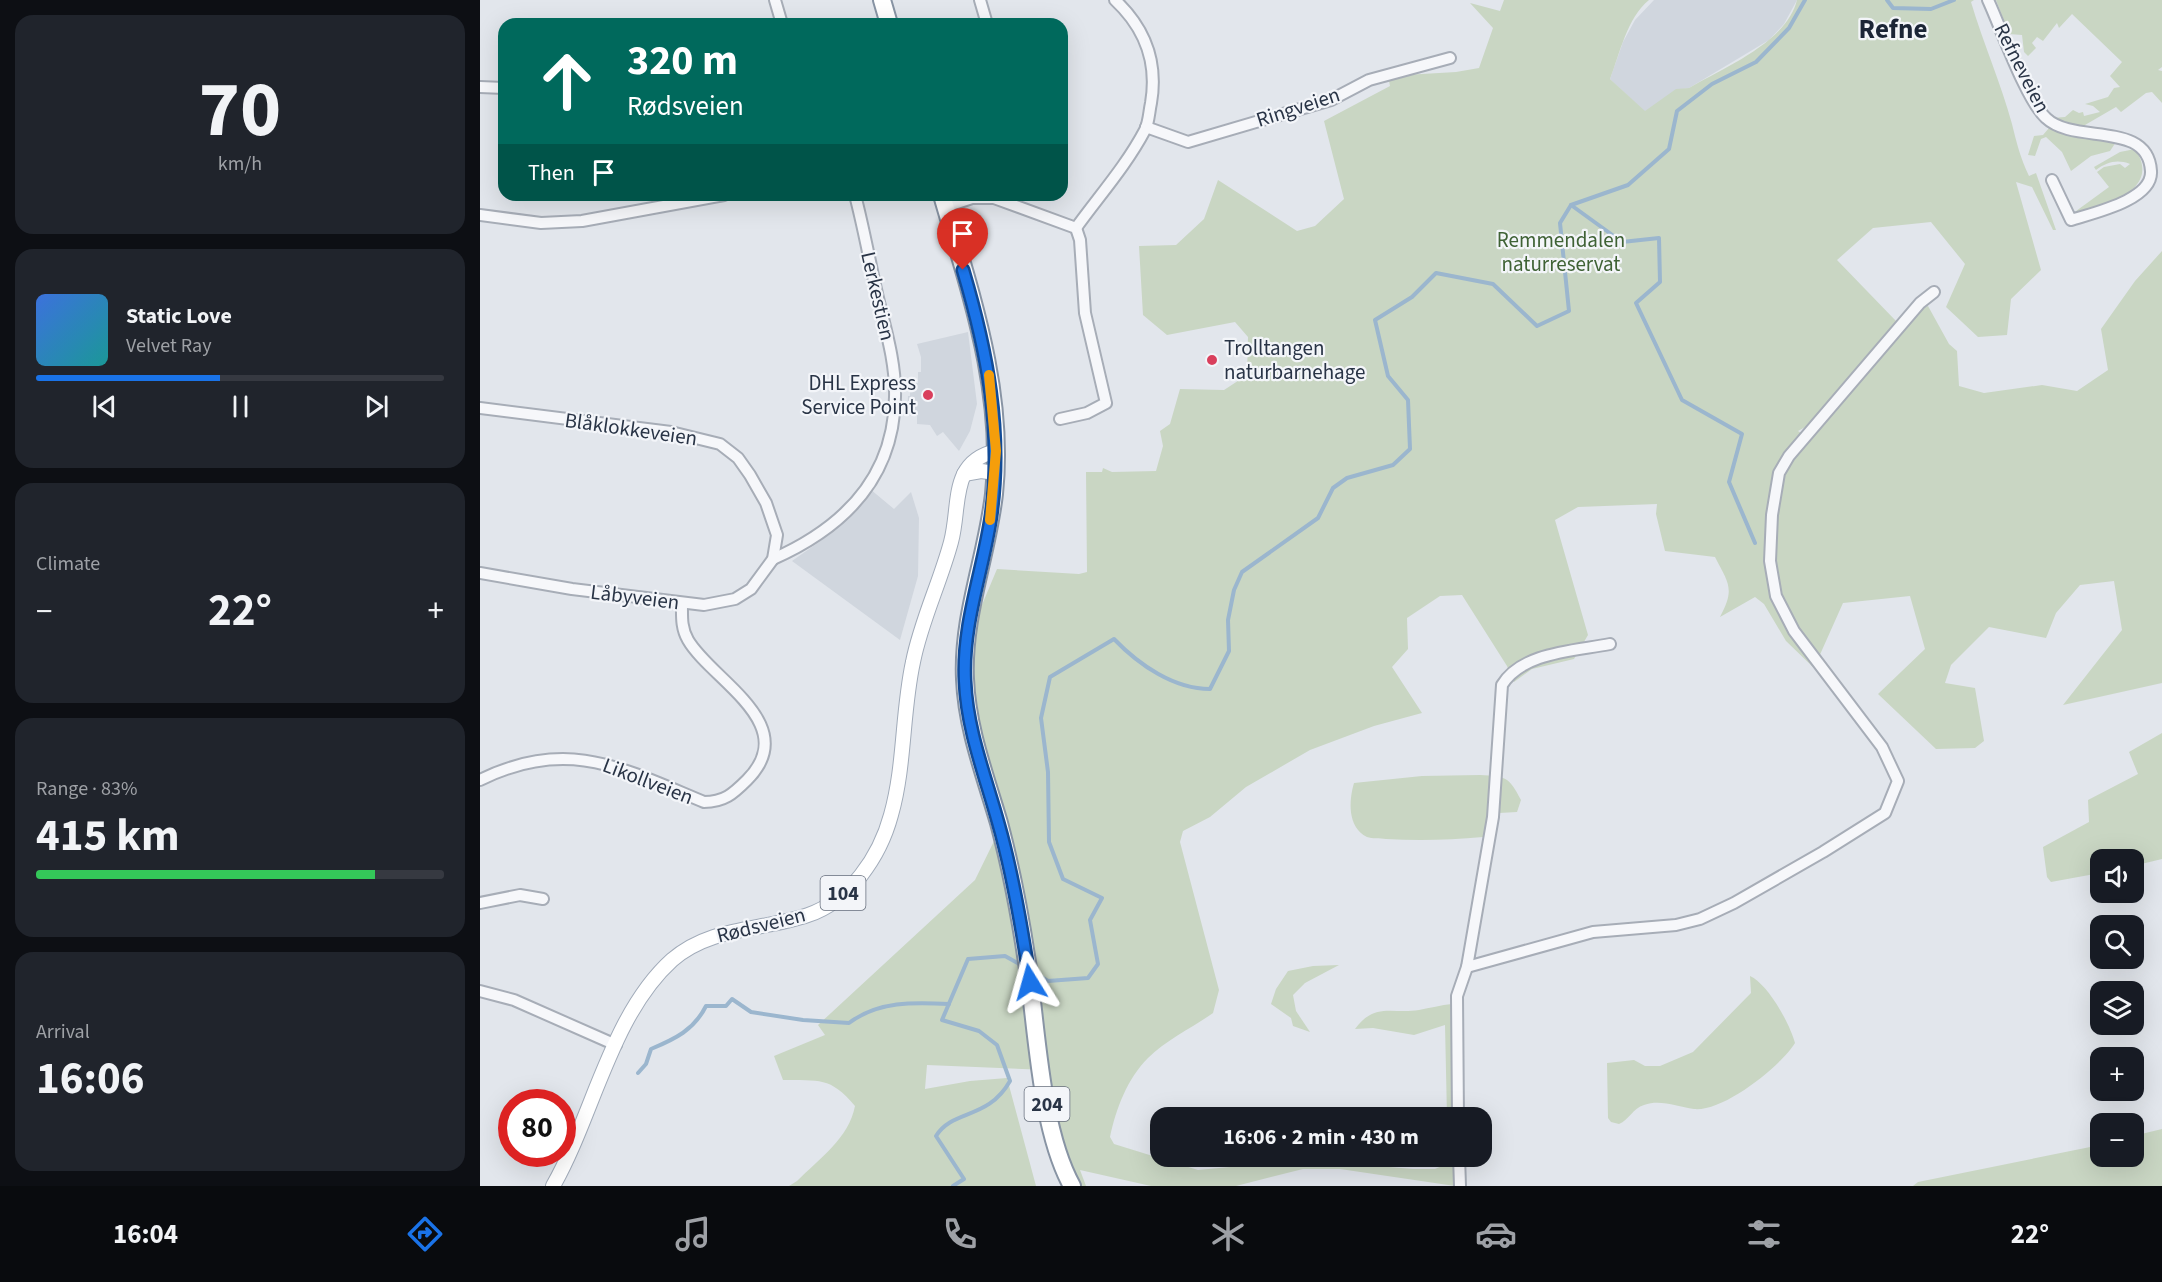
<!DOCTYPE html>
<html lang="en">
<head>
<meta charset="utf-8">
<style>
  :root { --surface:#171b24; --page:#20242c; --text:#f1f3f6; --muted:#9ea1a6; --line:#363941; --accent:#1a73e8 }
  body { margin:0; font-family:"Source Sans 3",sans-serif; background:var(--page); color:var(--text); height:100vh; display:flex; flex-direction:column; font-size:22px; white-space:nowrap }
  * { box-sizing:border-box; margin:0 }
  p { font-size:20px; color:var(--muted) }
  .icon { flex:none; width:33px; height:33px; fill:none; stroke:currentColor; stroke-width:2; stroke-linecap:round; stroke-linejoin:round }
  .map { position:relative; flex:1; overflow:hidden }
  .drawer { display:flex; flex-direction:column; gap:15px; padding:15px; background:#0d0f14; width:480px }
  .drawer>* { flex:none }
  .banner { position:absolute; left:18px; top:18px; width:570px; height:183px; border-radius:18px; box-shadow:0 6px 24px #0002; background:#00695c; color:#fff; overflow:hidden }
  .tools { position:absolute; left:1610px; top:849px; display:grid; gap:12px }
  .tools a { display:grid; place-items:center; width:54px; height:54px; border-radius:12px; background:var(--surface); box-shadow:0 6px 24px #0002; font-size:30px }
  .speed { position:absolute; left:18px; top:1089px; display:flex; gap:12px; font-size:30px; font-weight:700; text-align:center }
  .speed>* { display:grid; place-content:center; width:78px; height:78px; border-radius:50%; background:var(--surface); box-shadow:0 6px 24px #0002; line-height:1 }
  .speed .limit { border:9px solid #d22; background:#fff; color:#111 }
  .pin { position:absolute; display:grid; place-items:center; width:51px; height:51px; color:#fff; margin:-62px -26px; border-radius:50% 50% 50% 0; rotate:-45deg; box-shadow:0 0 6px #0007 }
  .pin .icon { rotate:45deg }
  .me { position:absolute; width:66px; margin:-33px; rotate:352deg; stroke-linejoin:round; filter:drop-shadow(0 0 4px #0008) }
  .turn { display:flex; align-items:center; gap:21px; height:126px; padding:0 30px; font-size:27px }
  .turn .icon { width:78px; height:78px; stroke-width:2.5 }
  .turn b { display:block; font-size:42px; line-height:51px }
  .then { display:flex; align-items:center; height:57px; padding:0 30px; background:#0003; gap:12px; font-size:22px }
  .big { font-size:45px; font-weight:700; line-height:1.1 }
  .drawer .widget { flex:1; display:flex; flex-direction:column; justify-content:center; gap:9px; min-width:0; padding:0 21px; border-radius:18px; background:var(--page) }
  .drawer .dial { align-items:center; gap:0 }
  .dial b { font-size:78px; line-height:1 }
  .song { display:flex; align-items:center; gap:18px }
  .cover { width:72px; height:72px; border-radius:9px; background:linear-gradient(135deg,hsl(220 70% 55%),hsl(180 70% 35%)) }
  .played { height:6px; border-radius:3px; background:linear-gradient(90deg,var(--accent) 45%,var(--line) 45%) }
  .keys { display:flex; justify-content:space-around; direction:ltr }
  .heat { display:flex; justify-content:space-between; align-items:center; font-size:33px; direction:ltr }
  .charge { height:9px; border-radius:4px; background:linear-gradient(90deg,#34c759 83%,var(--line) 0) }
  .trip { position:absolute; left:670px; top:1107px; width:342px; height:60px; border-radius:18px; background:var(--surface); box-shadow:0 6px 24px #0002; font-weight:700; line-height:60px; text-align:center }
  .tabs { display:flex; height:96px; justify-content:space-around; align-items:center; background:#090b0e; color:var(--muted) }
  .tabs .icon { width:42px; height:42px }
  .tabs .selected { color:var(--accent) }
  .tabs b { font-size:27px; color:var(--text) }
  main { display:flex; flex:1; min-height:0 }
  .map>svg:first-child { display:block }
</style>
</head>
<body>
<main>
<section class="drawer">
<div class="widget dial"><b>70</b><p>km/h</p></div>
<div class="widget">
<div class="song"><i class="cover"></i><div><b>Static Love</b><p>Velvet Ray</p></div></div>
<div class="played"></div>
<div class="keys"><svg class="icon" aria-label="previous" viewBox="0 0 24 24"><path d="M18 5L8 12l10 7zM5 5v14"/></svg><svg class="icon" aria-label="pause" viewBox="0 0 24 24"><path d="M8 5v14M16 5v14"/></svg><svg class="icon" aria-label="next" viewBox="0 0 24 24"><path d="M6 5l10 7-10 7zM19 5v14"/></svg></div>
</div>
<div class="widget"><p>Climate</p>
<div class="heat"><a>−</a><b class="big">22°</b><a>+</a></div>
</div>
<div class="widget"><p>Range · 83%</p><b class="big">415 km</b><div class="charge"></div></div>
<div class="widget"><p>Arrival</p><b class="big">16:06</b></div>
</section>
<div class="map">
<svg width="1682" height="1186" viewBox="0 0 1682 1186">
  <rect width="100%" height="100%" fill="#e2e6ec"/>
  <g fill="#d0d6de">
    <path d="M 1174,0 L 1317,0 L 1304,24 L 1289,40 L 1209,88 L 1196,90 L 1165,112 L 1130,79 L 1143,42 L 1155,20 Z"/>
    <path d="M 488,332 L 497,404 L 490,431 L 479,451 L 463,432 L 457,436 L 450,425 L 437,424 L 437,416 L 427,415 L 428,396 L 430,396 L 430,383 L 438,383 L 438,372 L 441,372 L 441,357 L 437,344 Z"/>
    <path d="M 390,489 L 414,509 L 431,492 L 439,518 L 438,576 L 420,640 L 312,561 L 349,535 L 374,512 Z"/>
  </g>
  <g fill="#c9d6c3">
    <path d="M 1024,0 L 1169,0 C 1147,18 1140,53 1130,79 L 1165,111 L 1196,89 L 1209,88 C 1243,68 1307,42 1317,0 L 1494,0 L 1491,2 C 1503,43 1521,83 1532,124 C 1537,144 1540,157 1549,176 L 1556,173 L 1576,230 L 1573,230 L 1552,187 L 1536,182 L 1561,270 L 1531,299 L 1527,335 L 1498,337 L 1466,307 L 1485,264 L 1451,222 L 1393,228 L 1357,260 L 1416,321 L 1327,426 L 1318,431 L 1330,439 L 1442,308 L 1448,306 L 1469,344 L 1477,351 L 1479,386 L 1504,393 L 1562,385 L 1597,391 L 1628,370 L 1621,329 L 1655,281 L 1682,251 L 1682,683 L 1583,705 L 1642,630 L 1634,581 L 1600,585 L 1576,613 L 1566,638 L 1509,627 L 1471,665 L 1465,683 L 1495,688 L 1504,741 L 1495,748 L 1456,749 L 1398,694 L 1445,649 L 1430,596 L 1363,603 L 1334,668 L 1306,641 L 1284,604 L 1275,597 L 1240,617 C 1255,589 1249,584 1235,557 L 1185,551 L 1176,514 L 1177,504 L 1098,507 L 1075,520 L 1108,635 L 1094,659 L 1052,669 L 1034,682 L 1027,666 L 982,595 L 960,596 L 927,618 L 928,649 L 912,667 L 942,713 L 894,726 L 830,750 L 766,787 L 730,817 L 703,831 L 700,842 L 739,990 L 733,1013 C 712,1028 686,1040 668,1058 C 647,1079 636,1109 630,1137 L 634,1144 L 718,1170 L 864,1156 L 887,1157 L 909,1167 L 933,1169 L 955,1169 L 964,1165 L 967,1157 L 975,1157 L 975,1186 L 860,1169 L 823,1169 L 756,1186 L 671,1186 L 600,1170 L 606,1186 L 598,1186 L 581,1144 L 568,1070 L 447,1065 L 445,1089 L 490,1081 L 527,1078 L 556,1186 L 309,1186 L 317,1181 C 339,1159 369,1138 375,1106 C 350,1076 339,1081 303,1080 L 294,1056 L 345,1035 L 338,1025 L 495,880 L 516,837 L 507,755 L 495,706 L 493,659 L 499,612 L 517,569 L 599,574 L 607,572 L 606,472 L 622,472 L 623,468 L 632,472 L 676,471 L 683,446 L 680,431 L 690,424 L 700,389 L 744,390 L 767,375 L 768,337 L 755,322 L 687,335 L 663,315 L 659,246 L 696,245 L 724,219 L 738,180 L 817,231 L 835,226 L 864,199 L 844,121 L 910,86 L 908,76 L 976,72 L 999,68 L 1013,28 L 990,3 L 1020,11 Z"/>
    <path d="M 1516,0 L 1682,0 L 1682,67 L 1678,70 L 1682,71 L 1682,103 L 1672,92 L 1666,93 L 1641,112 L 1636,107 L 1605,125 L 1604,129 L 1572,118 L 1585,117 L 1593,110 L 1599,113 L 1603,112 L 1604,116 L 1620,112 L 1613,106 L 1605,104 L 1628,97 L 1634,88 L 1640,87 L 1630,76 L 1642,62 L 1592,14 L 1579,28 L 1577,23 L 1563,41 L 1557,37 L 1552,43 L 1556,48 L 1548,56 L 1544,52 L 1542,35 L 1529,34 Z"/>
    <path d="M 1569,128 L 1590,135 L 1636,142 L 1630,151 L 1611,156 L 1591,171 L 1582,152 L 1566,137 L 1561,139 L 1555,156 L 1548,155 L 1554,136 L 1563,135 Z"/>
    <path d="M 1655,149 C 1682,189 1628,204 1601,215 L 1592,214 L 1629,187 L 1617,172 L 1624,167 L 1640,164 L 1645,168 L 1650,164 C 1637,159 1627,162 1616,170 L 1614,167 L 1640,152 Z"/>
    <path d="M 1682,733 L 1682,859 L 1653,866 L 1653,860 L 1620,860 L 1620,873 L 1571,882 L 1567,877 L 1563,847 L 1609,822 L 1608,800 L 1658,774 L 1649,752 Z"/>
    <path d="M 1000,775 C 1026,776 1029,777 1041,800 L 1037,812 L 1019,813 L 1003,837 C 970,840 939,841 906,839 C 900,838 892,839 887,837 C 867,827 869,800 874,783 L 942,776 Z"/>
    <path d="M 859,965 L 825,983 L 813,995 L 816,1011 L 830,1032 L 813,1026 L 811,1018 L 791,1004 L 796,989 L 808,971 L 833,966 Z"/>
    <path d="M 1270,976 C 1288,984 1310,1024 1315,1043 C 1300,1067 1243,1112 1214,1109 C 1197,1107 1181,1099 1164,1105 C 1153,1108 1149,1120 1139,1124 L 1131,1122 L 1128,1118 L 1127,1063 L 1154,1060 L 1165,1066 L 1180,1066 L 1213,1052 L 1271,993 Z"/>
    <path d="M 972,1004 L 974,1117 L 967,1117 L 965,1025 L 934,1035 L 893,1028 L 875,1029 C 895,1002 911,1014 939,1010 C 950,1008 961,1005 972,1004 Z"/>
    <path d="M 1682,1129 L 1682,1186 L 1433,1186 L 1438,1182 L 1620,1145 L 1620,1156 L 1653,1156 L 1653,1136 Z"/>
  </g>
  <g fill="none" stroke-linecap="round" stroke-linejoin="round">
    <g stroke="#9bb6ce" stroke-width="4">
      <path d="M 1407,0 L 1413,8 L 1451,9 L 1474,0"/>
      <path d="M 1091,205 L 1142,242 L 1179,238 L 1180,282 L 1156,303 L 1202,400 L 1262,434 L 1249,482 L 1275,543"/>
      <path d="M 555,973 L 568,981 L 608,978 L 618,964 L 610,920 L 622,898 L 583,879 L 569,842 L 568,772 L 561,718 L 570,677 L 634,639 C 659,665 694,689 730,689 L 749,651 L 748,620 L 754,590 L 762,572 L 838,518 L 853,488 L 867,478 L 913,465 L 930,449 L 928,400 L 908,376 L 895,320 L 932,297 L 956,273 L 1013,284 L 1057,326 L 1089,311 L 1080,223 L 1091,205 L 1148,185 L 1189,149 L 1197,111 L 1232,84 L 1276,62 L 1309,28 L 1325,0"/>
      <path d="M 158,1073 L 166,1064 L 171,1049 C 195,1039 214,1030 226,1006 L 246,1006 L 252,999 L 271,1012 L 323,1020 L 369,1023 C 398,1001 434,1002 469,1004"/>
      <path d="M 473,1186 L 484,1179 L 456,1136 C 473,1109 508,1120 530,1081 L 517,1045 L 499,1031 L 462,1020 L 488,959 L 525,956 L 543,966"/>
    </g>
    <defs>
      <g id="minor">
        <path d="M 295,0 L 302,24"/>
        <path d="M 500,0 L 507,24"/>
        <path d="M 1508,0 C 1521,28 1546,100 1566,118 C 1594,145 1668,120 1671,171 C 1673,200 1613,213 1591,220 L 1572,180"/>
        <path d="M 0,87 L 24,88"/>
        <path d="M 666,127 L 708,142 L 851,100 L 889,80 L 970,58"/>
        <path d="M 465,207 L 492,198 L 514,198 L 596,228 C 619,196 646,166 665,130 C 669,122 669,112 671,103 C 678,62 665,28 635,0"/>
        <path d="M 0,215 L 61,223 L 102,221 L 244,195"/>
        <path d="M 0,408 L 191,432 L 240,444 L 258,458 L 270,475 L 286,503 L 297,535 L 293,559 L 271,589 L 255,599 L 224,605 L 92,589 L 0,573"/>
        <path d="M 580,419 L 607,413 L 626,403 L 605,313 L 600,240 L 596,228"/>
        <path d="M 293,559 C 363,528 414,478 415,397 C 416,364 406,331 398,298 C 390,264 384,229 375,195"/>
        <path d="M 0,780 C 87,737 142,768 224,802 C 244,802 253,794 267,780 C 323,724 231,680 208,640 C 201,628 202,616 202,604"/>
        <path d="M 0,903 L 40,895 L 63,899"/>
        <path d="M 987,967 L 1113,932 L 1196,925 L 1220,919 L 1254,903 L 1343,852 L 1405,813 L 1418,781 L 1402,747 L 1314,631 L 1296,596 L 1290,561 L 1292,515 L 1299,473 L 1309,456 L 1440,303 L 1454,292"/>
        <path d="M 0,991 L 34,1000 L 136,1045"/>
        <path d="M 978,1118 L 977,996 L 987,967 L 1013,817 L 1022,685 C 1042,652 1095,651 1130,644"/>
        <path d="M 979,1156 L 980,1186"/>
      </g>
      <g id="major">
        <path d="M 484,474 L 501,471 L 516,473"/>
        <path d="M 73,1186 C 113,1116 131,1015 192,960 C 231,926 282,931 328,915 C 370,901 400,856 411,815 C 425,766 422,712 433,662 C 441,621 460,583 471,542 C 481,505 469,462 516,451"/>
      </g>
      <g id="highway">
        <path d="M 402,0 L 409,24"/>
        <path d="M 462,195 C 490,292 525,391 514,494 C 507,556 482,616 485,679 C 487,729 505,775 519,823 C 531,868 540,915 547,962 C 557,1028 560,1128 592,1186"/>
      </g>
    </defs>
    <use href="#minor" stroke="#a7adb7" stroke-width="14"/>
    <use href="#major" stroke="#a1abb9" stroke-width="16"/>
    <use href="#highway" stroke="#8894a4" stroke-width="20"/>
    <use href="#minor" stroke="#f6f7fa" stroke-width="10"/>
    <use href="#major" stroke="#fff" stroke-width="14"/>
    <use href="#highway" stroke="#fff" stroke-width="16"/>
  </g>
  <g fill="none" stroke-linecap="round" stroke-linejoin="round">
    <defs>
      <path id="route" d="M 483,270 C 507,351 523,431 511,516 C 503,571 482,624 485,681 C 487,730 505,775 518,822 C 533,874 542,928 550,982"/>
    </defs>
    <use href="#route" stroke="#114b97" stroke-width="15"/>
    <use href="#route" stroke="#1a73e8" stroke-width="10"/>
    <path stroke="#f59e0b" stroke-width="10" d="M 509,375 L 516,451 L 510,520"/>
  </g>
  <g fill="#d93f5c" stroke="#f3f5f9" stroke-width="2">
    <circle cx="732" cy="360" r="6"/>
    <circle cx="448" cy="395" r="6"/>
  </g>
  <g text-anchor="middle" stroke-width="4.5" stroke-linejoin="round" paint-order="stroke">
    <g fill="#f3f5f9" stroke="#666e7c" stroke-width="1.5">
      <rect x="340.5" y="876" width="45" height="34" rx="4.5"/>
      <rect x="544.5" y="1087" width="45" height="34" rx="4.5"/>
    </g>
    <g font-size="20" font-weight="bold" fill="#293446">
      <text x="363" y="900">104</text>
      <text x="567" y="1111">204</text>
    </g>
    <g font-size="21" fill="#293446" stroke="#f3f5f9">
      <text transform="translate(1542 68) rotate(63)" y="7">Refneveien</text>
      <text transform="translate(818 107) rotate(-18)" y="7">Ringveien</text>
      <text transform="translate(398 296) rotate(77)" y="7">Lerkestien</text>
      <text transform="translate(151 429) rotate(8)" y="7">Blåklokkeveien</text>
      <text transform="translate(155 597) rotate(7)" y="7">Låbyveien</text>
      <text transform="translate(168 781) rotate(21)" y="7">Likollveien</text>
      <text transform="translate(281 925) rotate(-14)" y="7">Rødsveien</text>
    </g>
    <g font-size="21" fill="#3f6235" stroke="#f3f5f9">
      <text x="1081" y="247">Remmendalen<tspan x="1081" dy="24">naturreservat</tspan></text>
    </g>
    <g font-size="21" fill="#293446" stroke="#f3f5f9" text-anchor="start">
      <text x="744" y="355">Trolltangen<tspan x="744" dy="24">naturbarnehage</tspan></text>
      <text x="436" y="390" text-anchor="end">DHL Express<tspan x="436" dy="24">Service Point</tspan></text>
    </g>
    <g font-size="27" font-weight="bold" fill="#1b2536" stroke="#f3f5f9">
      <text x="1413" y="38">Refne</text>
    </g>
  </g>
</svg>
<div class="tools">
<a><svg class="icon" aria-label="sound" viewBox="0 0 24 24"><path d="M4 9h4l5-4v14l-5-4H4zM17 9q2 3 0 6"/></svg></a>
<a><svg class="icon" aria-label="search" viewBox="0 0 24 24"><circle cx="10" cy="10" r="6"/><path d="M15 15l6 6"/></svg></a>
<a><svg class="icon" aria-label="layers" viewBox="0 0 24 24"><path d="M12 4l9 5-9 5-9-5zM3 14l9 5 9-5"/></svg></a>
<a>+</a>
<a>−</a>
</div>
<div class="speed"><div class="limit">80</div></div>
<div class="pin" style="left:483px;top:270px;background:#d93025"><svg class="icon" aria-label="arrive" viewBox="0 0 24 24"><path d="M6 21V4h12l-3 4 3 4H6"/></svg></div>
<svg class="me" style="left:550px;top:982px" viewBox="-20 -20 40 40"><path d="M0-17L14 15 0 8-14 15z" fill="#1a73e8" stroke="#fff" stroke-width="4"/></svg>
<div class="trip">16:06 · 2 min · 430 m</div>
<div class="banner">
<div class="turn"><svg class="icon" aria-label="ahead" viewBox="0 0 24 24"><path d="M12 20V5M6 11l6-6 6 6"/></svg><div><b>320 m</b>Rødsveien</div></div>
<div class="then">Then<svg class="icon" aria-label="arrive" viewBox="0 0 24 24"><path d="M6 21V4h12l-3 4 3 4H6"/></svg></div>
</div>
</div>
</main>
<nav class="tabs">
<b>16:04</b>
<svg class="icon selected" aria-label="directions" viewBox="0 0 24 24"><path d="M12 3l9 9-9 9-9-9zM9 14v-3h6M13 9l2 2-2 2"/></svg>
<svg class="icon" aria-label="music" viewBox="0 0 24 24"><path d="M9 18V5l10-2v13"/><circle cx="6" cy="18" r="3"/><circle cx="16" cy="16" r="3"/></svg>
<svg class="icon" aria-label="phone" viewBox="0 0 24 24"><path d="M5 4h4l2 5-3 2q2 4 5 5l2-3 5 2v4C11 20 4 13 5 4z"/></svg>
<svg class="icon" aria-label="climate" viewBox="0 0 24 24"><path d="M12 3v18M4 7l16 10M4 17L20 7"/></svg>
<svg class="icon" aria-label="car" viewBox="0 0 24 24"><path d="M5 17H2v-5l4-1 3-4h7l3 4 3 1v5h-3M9 17h6M6 11h13"/><circle cx="7" cy="17" r="2"/><circle cx="17" cy="17" r="2"/></svg>
<svg class="icon" aria-label="filters" viewBox="0 0 24 24"><path d="M4 7h16M4 17h16"/><circle cx="9" cy="7" r="2"/><circle cx="15" cy="17" r="2"/></svg>
<b>22°</b>
</nav>
</body>
</html>
